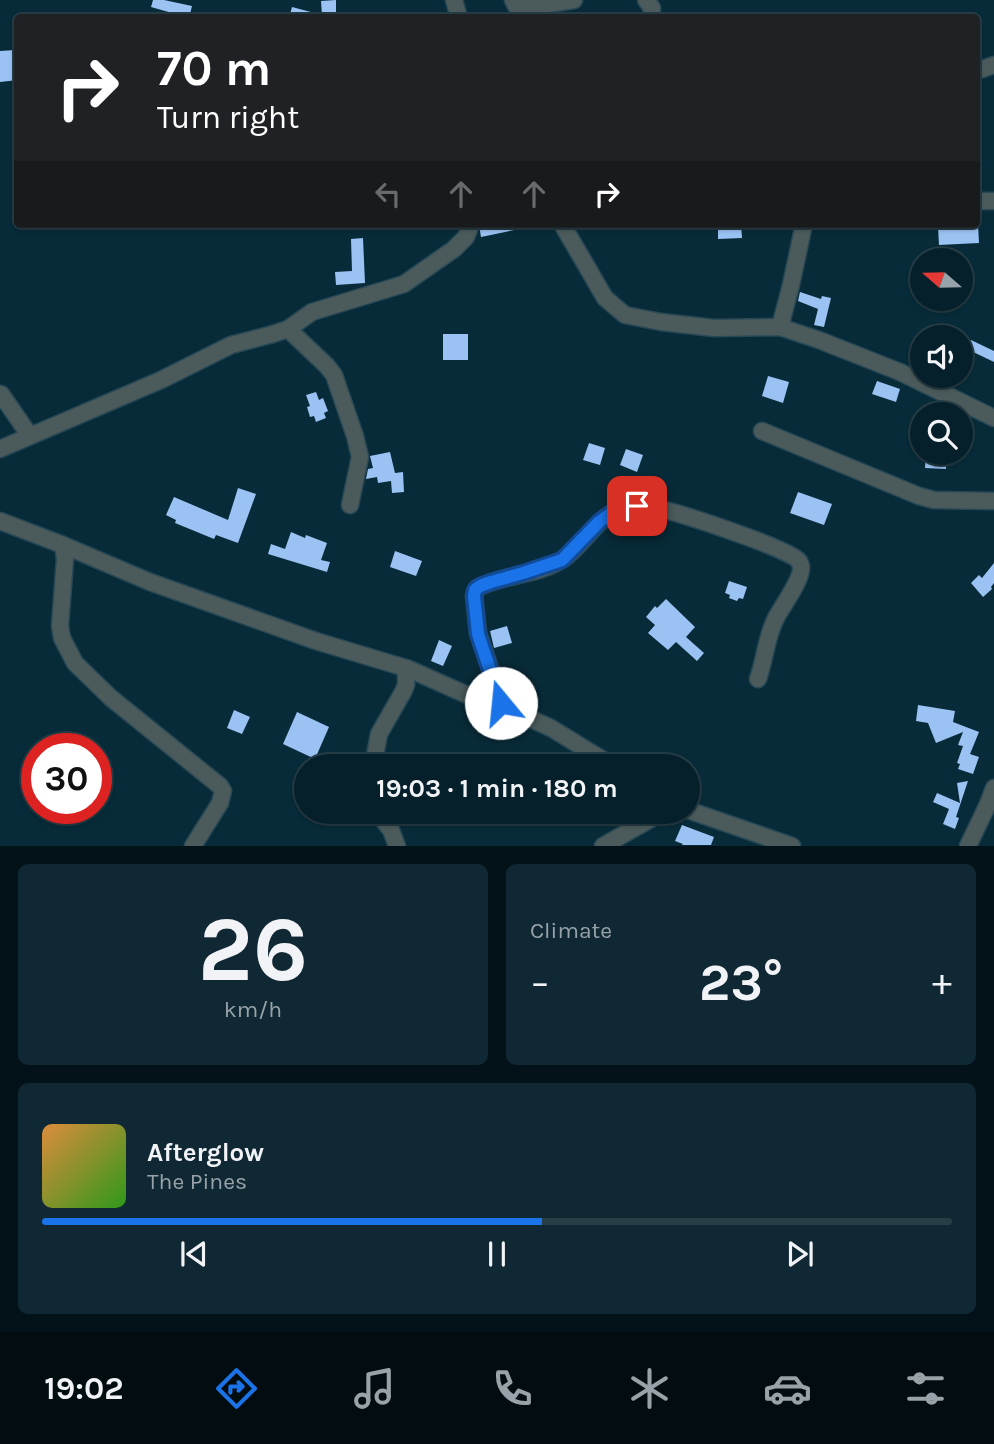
<!DOCTYPE html>
<html lang="en">
<head>
<meta charset="utf-8">
<style>
  :root { --surface:#06202b; --page:#0f2833; --text:#f1f3f6; --muted:#98a3a9; --line:#273e47; --accent:#1a73e8 }
  body { margin:0; font-family:Karla,sans-serif; background:var(--page); color:var(--text); height:100vh; display:flex; flex-direction:column; font-size:26px; white-space:nowrap }
  * { box-sizing:border-box; margin:0 }
  p { font-size:23px; color:var(--muted) }
  .icon { flex:none; width:38px; height:38px; fill:none; stroke:currentColor; stroke-width:2; stroke-linecap:round; stroke-linejoin:round }
  .map { position:relative; height:846px; overflow:hidden }
  .sheet { display:flex; flex-direction:column; gap:18px; padding:18px; background:#031218; flex:1 }
  .sheet>* { flex:none }
  .top-card { position:absolute; left:14px; top:14px; width:966px; height:214px; border-radius:7px; box-shadow:0 2px 5px #0004,0 0 0 2px var(--line); background:#202124; color:#fff; overflow:hidden }
  .needle { width:46px; rotate:290deg }
  .tools { position:absolute; left:910px; top:248px; display:grid; gap:14px }
  .tools a { display:grid; place-items:center; width:63px; height:63px; border-radius:50%; background:var(--surface); box-shadow:0 2px 5px #0004,0 0 0 2px var(--line); font-size:35px }
  .speed { position:absolute; left:21px; top:733px; display:flex; gap:14px; font-size:35px; font-weight:700; text-align:center }
  .speed>* { display:grid; place-content:center; width:91px; height:91px; border-radius:50%; background:var(--surface); box-shadow:0 2px 5px #0004,0 0 0 2px var(--line); line-height:1 }
  .speed .limit { border:10px solid #d22; background:#fff; color:#111 }
  .pin { position:absolute; display:grid; place-items:center; width:60px; height:60px; color:#fff; margin:-30px; border-radius:14px; box-shadow:0 4px 10px #0006 }
  .me { position:absolute; width:77px; margin:-38px; rotate:343deg; stroke-linejoin:round; filter:drop-shadow(0 0 5px #0008) }
  .turn { display:flex; align-items:center; gap:24px; height:147px; padding:0 28px; font-size:32px }
  .turn .icon { width:91px; height:91px; stroke-width:2.5 }
  .turn b { display:block; font-size:49px; line-height:60px }
  .lanes { display:flex; align-items:center; height:66px; padding:0 28px; background:#0003; justify-content:center; gap:35px; direction:ltr }
  .lanes .off { opacity:.35 }
  .big { font-size:52px; font-weight:700; line-height:1.1 }
  .sheet .card { flex:1; display:flex; flex-direction:column; justify-content:center; gap:10px; min-width:0; padding:0 24px; border-radius:10px; background:var(--page) }
  .sheet .dial { align-items:center; gap:0 }
  .dial b { font-size:91px; line-height:1 }
  .song { display:flex; align-items:center; gap:21px }
  .cover { width:84px; height:84px; border-radius:10px; background:linear-gradient(135deg,hsl(30 70% 55%),hsl(110 70% 35%)) }
  .played { height:7px; border-radius:4px; background:linear-gradient(90deg,var(--accent) 55%,var(--line) 55%) }
  .keys { display:flex; justify-content:space-around; direction:ltr }
  .heat { display:flex; justify-content:space-between; align-items:center; font-size:38px; direction:ltr }
  .sheet .tiles { flex:1; display:grid; gap:18px; grid-template-columns:1fr 1fr }
  .card:last-child { grid-column:span 2 }
  .trip { position:absolute; left:294px; top:754px; width:406px; height:70px; border-radius:35px; background:var(--surface); box-shadow:0 2px 5px #0004,0 0 0 2px var(--line); font-weight:700; line-height:70px; text-align:center }
  .menu { display:flex; height:112px; justify-content:space-around; align-items:center; background:#020d11; color:var(--muted) }
  .menu .icon { width:49px; height:49px }
  .menu .selected { color:var(--accent) }
  .menu b { font-size:32px; color:var(--text) }
  .map>svg:first-child { display:block }
</style>
</head>
<body>
<div class="map">
<svg width="994" height="846" viewBox="0 0 994 846">
  <rect width="100%" height="100%" fill="#082b39"/>
  <g fill="#9ac2f3">
    <path d="M 153,0 L 164,0 L 192,6 L 189,18 L 172,14 L 172,13 L 151,7 Z"/>
    <path d="M 336,0 L 336,18 L 322,18 L 322,15 L 322,18 L 289,18 L 292,7 L 322,15 L 321,1 Z"/>
    <path d="M 15,50 L 18,80 L 0,82 L 0,51 Z"/>
    <path d="M 481,224 L 524,224 L 524,228 L 481,237 L 480,231 Z"/>
    <path d="M 718,224 L 741,224 L 742,238 L 718,239 Z"/>
    <path d="M 978,224 L 979,243 L 939,245 L 938,226 Z"/>
    <path d="M 363,238 L 365,283 L 336,285 L 335,272 L 352,271 L 351,239 Z"/>
    <path d="M 800,292 L 821,299 L 822,296 L 831,298 L 824,327 L 814,325 L 818,309 L 798,301 Z"/>
    <rect x="443" y="334" width="25" height="26"/>
    <path d="M 971,340 L 994,351 L 994,362 L 967,349 Z"/>
    <path d="M 768,376 L 789,382 L 783,403 L 762,396 Z"/>
    <path d="M 877,381 L 900,389 L 896,402 L 872,394 Z"/>
    <path d="M 316,392 L 319,400 L 323,398 L 328,411 L 324,413 L 326,418 L 316,422 L 314,416 L 310,417 L 307,407 L 310,406 L 306,395 Z"/>
    <path d="M 589,443 L 605,448 L 600,465 L 583,460 Z"/>
    <path d="M 626,449 L 643,455 L 637,472 L 620,465 Z"/>
    <path d="M 390,452 L 395,473 L 403,472 L 404,492 L 392,493 L 391,481 L 378,483 L 377,477 L 366,479 L 368,469 L 373,468 L 370,456 Z"/>
    <path d="M 926,453 L 946,453 L 946,469 L 925,468 Z"/>
    <path d="M 238,488 L 256,494 L 238,543 L 216,535 L 214,539 L 175,523 L 176,520 L 166,515 L 174,497 L 228,520 Z"/>
    <path d="M 798,492 L 832,504 L 824,525 L 790,513 Z"/>
    <path d="M 291,532 L 305,538 L 306,535 L 327,543 L 321,560 L 330,562 L 327,572 L 268,554 L 271,544 L 285,549 Z"/>
    <path d="M 395,551 L 422,561 L 416,576 L 390,567 Z"/>
    <path d="M 994,563 L 994,583 L 991,587 L 992,589 L 983,597 L 971,583 L 979,575 L 982,578 Z"/>
    <path d="M 729,581 L 747,587 L 743,599 L 739,598 L 737,601 L 729,598 L 730,595 L 725,593 Z"/>
    <path d="M 666,599 L 695,627 L 686,637 L 704,653 L 697,661 L 676,642 L 668,650 L 648,633 L 655,625 L 646,617 L 655,606 L 657,608 Z"/>
    <path d="M 507,626 L 512,643 L 494,648 L 490,631 Z"/>
    <path d="M 439,640 L 452,646 L 443,666 L 431,661 Z"/>
    <path d="M 918,705 L 955,711 L 953,722 L 979,732 L 970,754 L 979,757 L 973,774 L 958,769 L 960,764 L 957,763 L 963,746 L 958,745 L 963,732 L 936,743 L 928,723 L 916,721 Z"/>
    <path d="M 234,710 L 250,717 L 242,734 L 227,728 Z"/>
    <path d="M 297,712 L 329,727 L 315,759 L 283,744 Z"/>
    <path d="M 968,781 L 956,817 L 959,818 L 955,829 L 943,824 L 949,809 L 933,802 L 937,793 L 960,803 L 957,783 Z"/>
    <path d="M 682,825 L 714,837 L 711,845 L 682,845 L 683,844 L 675,841 Z"/>
  </g>
  <g fill="none" stroke-linecap="round" stroke-linejoin="round">
    <defs>
      <g id="minor">
        <path d="M 454,0 L 459,18"/>
        <path d="M 513,0 L 516,6 L 521,8 L 574,0"/>
        <path d="M 646,0 L 652,8 L 651,18"/>
        <path d="M 976,71 L 994,65"/>
        <path d="M 976,201 L 994,201"/>
        <path d="M 562,224 L 605,298 L 625,315 L 661,322 L 714,328 L 780,327 L 819,340 L 900,372 L 994,418"/>
        <path d="M 780,327 L 791,285 L 804,224"/>
        <path d="M 288,329 L 327,366 L 334,375 L 355,436 L 360,457 L 350,505"/>
        <path d="M 1,394 L 30,436"/>
        <path d="M 762,431 L 919,496 L 934,500 L 994,501"/>
        <path d="M 0,449 L 161,380 L 231,345 L 273,334 L 288,329 L 312,312 L 404,284 L 454,249 L 466,237 L 471,224"/>
        <path d="M 0,521 L 63,545 L 65,559 L 60,626 L 62,638 L 75,663 L 111,698 L 220,786 L 223,791 L 220,803 L 193,846"/>
        <path d="M 63,545 L 150,582 L 316,641 L 409,669 L 494,707 L 509,708"/>
        <path d="M 373,766 L 379,734 L 403,692 L 406,685 L 406,668"/>
        <path d="M 613,766 L 551,728 L 520,714 L 515,708 L 503,707 L 478,633 L 474,596 L 477,588 C 503,574 538,576 563,559 C 585,544 596,517 623,508 C 635,504 653,507 665,510 C 685,515 790,549 799,561 C 800,563 800,564 801,566 C 803,579 782,606 776,618 C 766,637 765,660 758,679"/>
        <path d="M 688,810 L 792,846"/>
        <path d="M 377,812 L 391,830 L 397,846"/>
        <path d="M 603,846 L 663,812"/>
        <path d="M 968,846 L 988,804 L 994,788"/>
      </g>
    </defs>
    <use href="#minor" stroke="#284855" stroke-width="19"/>
    <use href="#minor" stroke="#4b5b5c" stroke-width="16"/>
  </g>
  <g fill="none" stroke-linecap="round" stroke-linejoin="round">
    <defs>
      <path id="route" d="M 501,703 L 478,634 L 474,596 L 475,590 L 480,586 L 491,582 L 523,573 L 562,560 L 599,522 L 610,514 L 625,507 L 637,506"/>
    </defs>
    <use href="#route" stroke="#114b97" stroke-width="18"/>
    <use href="#route" stroke="#1a73e8" stroke-width="12"/>
  </g>
</svg>
<div class="tools">
<a><svg class="needle" viewBox="-14 -14 28 28"><path d="M0-13l5 13h-10z" fill="#e53935"/><path d="M0 13l5-13h-10z" fill="#98a3a9"/></svg></a>
<a><svg class="icon" aria-label="sound" viewBox="0 0 24 24"><path d="M4 9h4l5-4v14l-5-4H4zM17 9q2 3 0 6"/></svg></a>
<a><svg class="icon" aria-label="search" viewBox="0 0 24 24"><circle cx="10" cy="10" r="6"/><path d="M15 15l6 6"/></svg></a>
</div>
<div class="speed"><div class="limit">30</div></div>
<div class="pin" style="left:637px;top:506px;background:#d93025"><svg class="icon" aria-label="arrive" viewBox="0 0 24 24"><path d="M6 21V4h12l-3 4 3 4H6"/></svg></div>
<svg class="me" style="left:501px;top:703px" viewBox="-20 -20 40 40"><circle r="19" fill="#fff"/><path d="M0-13L10 11 0 6-10 11z" fill="#1a73e8"/></svg>
<div class="trip">19:03 · 1 min · 180 m</div>
<div class="top-card">
<div class="turn"><svg class="icon" aria-label="right" viewBox="0 0 24 24"><path d="M7 20v-9h11M14 6l5 5-5 5"/></svg><div><b>70 m</b>Turn right</div></div>
<div class="lanes"><svg class="icon off" aria-label="left" viewBox="0 0 24 24"><path d="M17 20v-9H6M10 6l-5 5 5 5"/></svg><svg class="icon off" aria-label="ahead" viewBox="0 0 24 24"><path d="M12 20V5M6 11l6-6 6 6"/></svg><svg class="icon off" aria-label="ahead" viewBox="0 0 24 24"><path d="M12 20V5M6 11l6-6 6 6"/></svg><svg class="icon" aria-label="right" viewBox="0 0 24 24"><path d="M7 20v-9h11M14 6l5 5-5 5"/></svg></div>
</div>
</div>
<section class="sheet">
<div class="tiles">
<div class="card dial"><b>26</b><p>km/h</p></div>
<div class="card"><p>Climate</p>
<div class="heat"><a>−</a><b class="big">23°</b><a>+</a></div>
</div>
<div class="card">
<div class="song"><i class="cover"></i><div><b>Afterglow</b><p>The Pines</p></div></div>
<div class="played"></div>
<div class="keys"><svg class="icon" aria-label="previous" viewBox="0 0 24 24"><path d="M18 5L8 12l10 7zM5 5v14"/></svg><svg class="icon" aria-label="pause" viewBox="0 0 24 24"><path d="M8 5v14M16 5v14"/></svg><svg class="icon" aria-label="next" viewBox="0 0 24 24"><path d="M6 5l10 7-10 7zM19 5v14"/></svg></div>
</div>
</div>
</section>
<nav class="menu">
<b>19:02</b>
<svg class="icon selected" aria-label="directions" viewBox="0 0 24 24"><path d="M12 3l9 9-9 9-9-9zM9 14v-3h6M13 9l2 2-2 2"/></svg>
<svg class="icon" aria-label="music" viewBox="0 0 24 24"><path d="M9 18V5l10-2v13"/><circle cx="6" cy="18" r="3"/><circle cx="16" cy="16" r="3"/></svg>
<svg class="icon" aria-label="phone" viewBox="0 0 24 24"><path d="M5 4h4l2 5-3 2q2 4 5 5l2-3 5 2v4C11 20 4 13 5 4z"/></svg>
<svg class="icon" aria-label="climate" viewBox="0 0 24 24"><path d="M12 3v18M4 7l16 10M4 17L20 7"/></svg>
<svg class="icon" aria-label="car" viewBox="0 0 24 24"><path d="M5 17H2v-5l4-1 3-4h7l3 4 3 1v5h-3M9 17h6M6 11h13"/><circle cx="7" cy="17" r="2"/><circle cx="17" cy="17" r="2"/></svg>
<svg class="icon" aria-label="filters" viewBox="0 0 24 24"><path d="M4 7h16M4 17h16"/><circle cx="9" cy="7" r="2"/><circle cx="15" cy="17" r="2"/></svg>
</nav>
</body>
</html>
